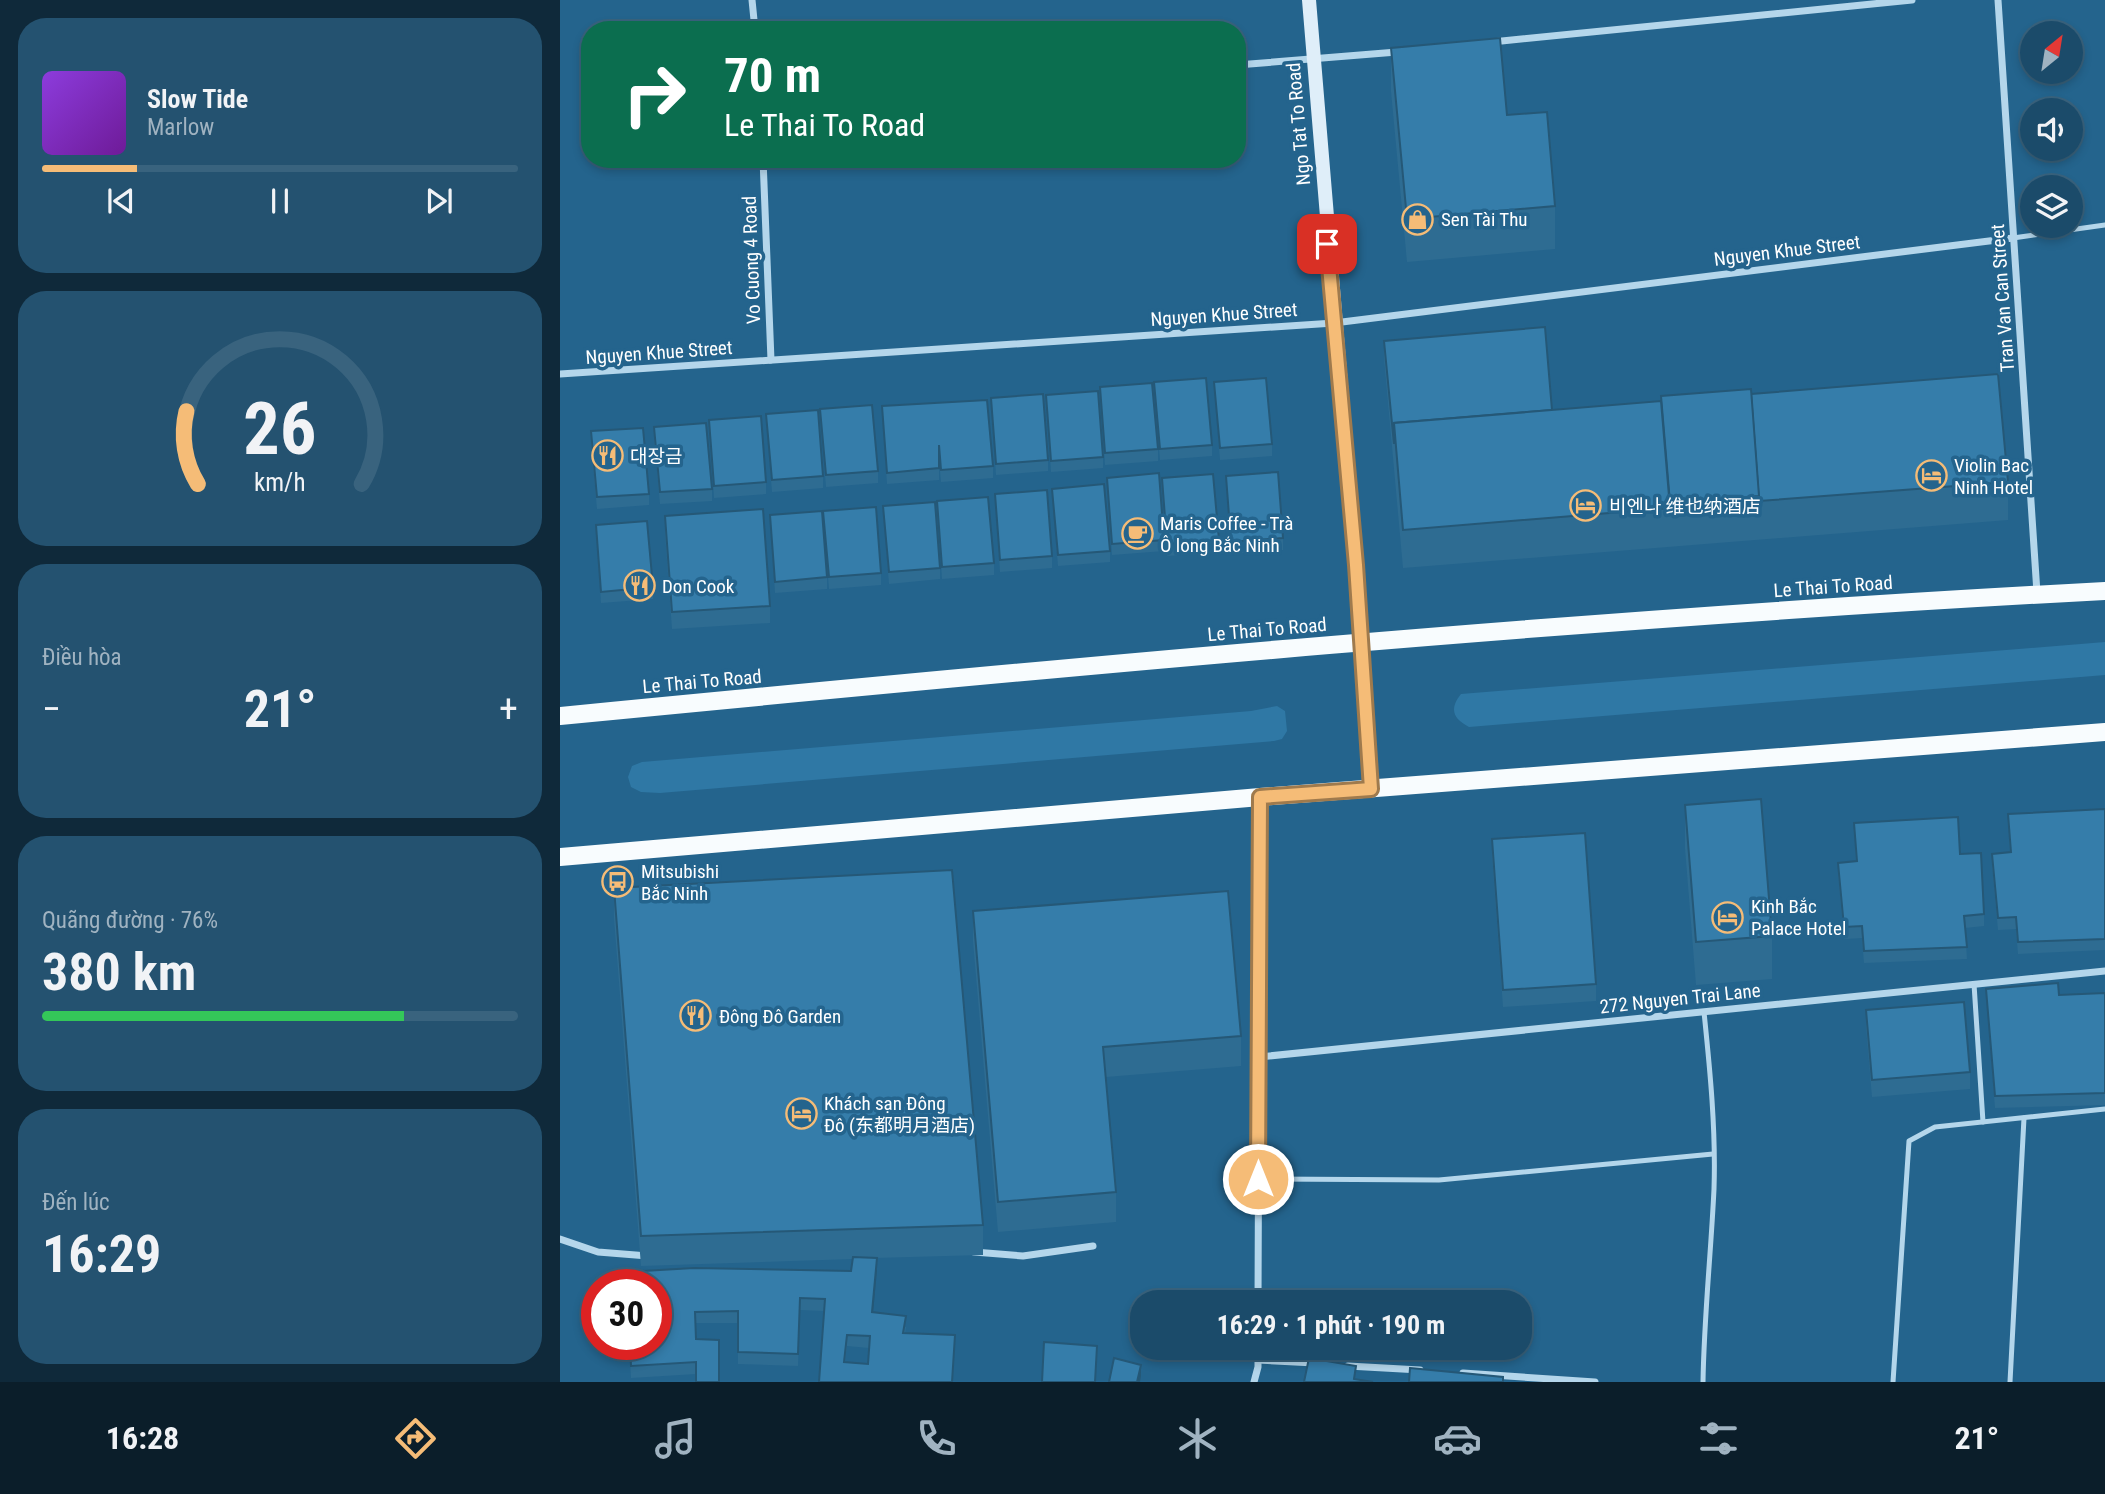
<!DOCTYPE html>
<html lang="vi">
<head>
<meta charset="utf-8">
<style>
  :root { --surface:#1b4b6a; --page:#245270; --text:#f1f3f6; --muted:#a0b3c1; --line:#39637e; --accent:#f5bc77 }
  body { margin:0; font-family:"Roboto Condensed","Noto Sans SC","Noto Sans KR",sans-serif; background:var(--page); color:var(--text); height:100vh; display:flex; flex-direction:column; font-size:26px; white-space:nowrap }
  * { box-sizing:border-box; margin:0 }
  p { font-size:23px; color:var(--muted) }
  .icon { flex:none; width:38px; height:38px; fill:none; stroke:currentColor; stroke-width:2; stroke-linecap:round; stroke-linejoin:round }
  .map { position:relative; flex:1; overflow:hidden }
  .side { display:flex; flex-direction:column; gap:18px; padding:18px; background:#0f293a; width:560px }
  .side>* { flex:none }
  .guide { position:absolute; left:21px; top:21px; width:665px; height:147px; border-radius:28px; box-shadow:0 4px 10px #0003,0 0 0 2px var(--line); background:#0b6e4f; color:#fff; overflow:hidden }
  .needle { width:46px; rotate:30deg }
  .controls { position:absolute; left:1460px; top:21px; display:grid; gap:14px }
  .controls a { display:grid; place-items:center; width:63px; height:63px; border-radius:50%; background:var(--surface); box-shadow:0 4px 10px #0003,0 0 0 2px var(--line); font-size:35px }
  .speed { position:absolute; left:21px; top:1269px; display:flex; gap:14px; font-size:35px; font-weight:700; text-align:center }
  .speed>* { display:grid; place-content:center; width:91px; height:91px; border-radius:50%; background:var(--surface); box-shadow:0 4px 10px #0003,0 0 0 2px var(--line); line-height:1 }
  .speed .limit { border:10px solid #d22; background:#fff; color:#111 }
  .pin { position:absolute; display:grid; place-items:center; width:60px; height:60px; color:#fff; margin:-30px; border-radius:14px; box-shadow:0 4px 10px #0006 }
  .me { position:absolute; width:77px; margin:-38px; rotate:0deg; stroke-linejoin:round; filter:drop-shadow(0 0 5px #0008) }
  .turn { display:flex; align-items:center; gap:24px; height:147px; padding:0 28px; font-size:32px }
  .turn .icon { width:91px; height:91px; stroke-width:2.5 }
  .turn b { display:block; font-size:49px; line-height:60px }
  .big { font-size:52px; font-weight:700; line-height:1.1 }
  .side .tile { flex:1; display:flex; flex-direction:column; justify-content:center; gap:10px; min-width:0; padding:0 24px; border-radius:28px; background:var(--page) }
  .side .dial { align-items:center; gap:0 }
  .dial svg { height:182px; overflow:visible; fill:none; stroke:var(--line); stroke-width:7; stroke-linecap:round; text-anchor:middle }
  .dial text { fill:var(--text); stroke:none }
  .song { display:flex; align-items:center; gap:21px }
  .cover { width:84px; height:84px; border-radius:10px; background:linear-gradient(135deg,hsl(270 70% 55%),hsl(280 70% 35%)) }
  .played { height:7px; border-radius:4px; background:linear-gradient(90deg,var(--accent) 20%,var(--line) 20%) }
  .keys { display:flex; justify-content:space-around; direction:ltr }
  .heat { display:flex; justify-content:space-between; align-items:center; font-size:38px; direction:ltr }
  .charge { height:10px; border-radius:5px; background:linear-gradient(90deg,#34c759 76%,var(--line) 0) }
  .trip { position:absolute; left:570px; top:1290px; width:402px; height:70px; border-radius:28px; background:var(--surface); box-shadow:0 4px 10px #0003,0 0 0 2px var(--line); font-weight:700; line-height:70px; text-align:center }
  .tab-bar { display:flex; height:112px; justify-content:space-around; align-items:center; background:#0b1e2a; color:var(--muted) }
  .tab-bar .icon { width:49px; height:49px }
  .tab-bar .on { color:var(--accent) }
  .tab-bar b { font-size:32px; color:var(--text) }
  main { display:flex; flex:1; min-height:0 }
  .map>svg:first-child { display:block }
</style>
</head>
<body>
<main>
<section class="side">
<div class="tile">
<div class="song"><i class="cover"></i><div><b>Slow Tide</b><p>Marlow</p></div></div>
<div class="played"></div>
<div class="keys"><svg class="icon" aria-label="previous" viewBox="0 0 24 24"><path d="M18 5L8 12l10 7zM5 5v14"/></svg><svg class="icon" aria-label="pause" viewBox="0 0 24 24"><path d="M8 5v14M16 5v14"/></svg><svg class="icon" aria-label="next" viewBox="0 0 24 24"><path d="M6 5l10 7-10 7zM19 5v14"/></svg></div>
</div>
<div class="tile dial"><svg viewBox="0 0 100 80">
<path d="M14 69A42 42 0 1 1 86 69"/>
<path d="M14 69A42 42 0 0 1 9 37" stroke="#f5bc77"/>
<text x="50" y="56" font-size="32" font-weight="700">26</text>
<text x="50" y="72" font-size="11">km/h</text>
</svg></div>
<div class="tile"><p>Điều hòa</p>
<div class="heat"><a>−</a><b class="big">21°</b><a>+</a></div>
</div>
<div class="tile"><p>Quãng đường · 76%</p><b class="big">380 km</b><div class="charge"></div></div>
<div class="tile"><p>Đến lúc</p><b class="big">16:29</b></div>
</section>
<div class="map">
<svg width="1545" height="1382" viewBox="0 0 1545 1382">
  <rect width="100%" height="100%" fill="#24648d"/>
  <g fill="#2f78a5">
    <path d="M 1545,642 L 1545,675 L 909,727 C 893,719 889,709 901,694 Z"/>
    <path d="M 717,706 L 725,711 L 727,731 L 722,739 L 714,741 L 100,793 L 81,792 L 71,787 L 68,777 L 72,766 L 82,762 L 691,711 Z"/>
  </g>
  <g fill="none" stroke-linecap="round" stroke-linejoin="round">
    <g stroke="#b4d6eb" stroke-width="5">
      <path d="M 1453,238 L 1545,225"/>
      <path d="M 1414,984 L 1423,1122"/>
      <path d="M 698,1179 L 879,1180 L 1153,1154"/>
      <path d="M 1143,1382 C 1144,1317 1151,1253 1154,1189 C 1156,1130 1150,1070 1144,1012"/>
      <path d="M 1333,1382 L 1349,1141 L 1375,1127 L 1545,1109"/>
      <path d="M 1450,1382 L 1464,1118"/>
    </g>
    <g stroke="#b4d6eb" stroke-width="7">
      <path d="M 192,0 L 195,30"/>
      <path d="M 1438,0 L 1477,593"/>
      <path d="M 932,42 L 1352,0"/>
      <path d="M 677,65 L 837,52"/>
      <path d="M 203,159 L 211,360"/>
      <path d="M 0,374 L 774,323 L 1453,238"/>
      <path d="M 699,1057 L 1545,971"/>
      <path d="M 0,1239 L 38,1252 L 88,1256"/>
      <path d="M 414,1252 L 463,1256 L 533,1246"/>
      <path d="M 698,1302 L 700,797"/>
      <path d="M 698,1360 L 755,1363"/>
      <path d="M 788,1366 L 860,1370"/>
      <path d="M 903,1373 L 1035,1382"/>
      <path d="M 694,1382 L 698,1367 L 698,1348"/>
    </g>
    <path stroke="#dfeef9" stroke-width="14" d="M 749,0 L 796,565 L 811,789"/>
    <g stroke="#f8fcfe" stroke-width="18">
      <path d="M 0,716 C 514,666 1029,618 1545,591"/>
      <path d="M 0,857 L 700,797 L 1545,732"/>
    </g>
  </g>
  <g fill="#2e6c92" fill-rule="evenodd">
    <path d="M 831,48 L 947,115 L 995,206 L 995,249 L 847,262 L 831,91 Z"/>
    <path d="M 824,341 L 992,410 L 1191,394 L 1448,482 L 1448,520 L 843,568 L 824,358 Z"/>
    <path d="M 594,382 L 652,445 L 652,456 L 600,460 Z"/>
    <path d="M 654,382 L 712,444 L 712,456 L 660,460 Z"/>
    <path d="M 540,387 L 598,449 L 598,461 L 545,465 Z"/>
    <path d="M 486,395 L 543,457 L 543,468 L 491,472 Z"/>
    <path d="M 431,398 L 488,460 L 488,471 L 436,475 Z"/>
    <path d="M 322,406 L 433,466 L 433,478 L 381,482 L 379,460 L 379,480 L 327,484 Z"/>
    <path d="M 260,409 L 318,471 L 318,483 L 266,487 Z"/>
    <path d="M 206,414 L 263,476 L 263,488 L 212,492 Z"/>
    <path d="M 149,420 L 206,482 L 206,494 L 154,498 Z"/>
    <path d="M 94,427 L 152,489 L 152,501 L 100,504 L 94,438 Z"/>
    <path d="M 31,431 L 89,494 L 89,505 L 37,509 L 31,443 Z"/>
    <path d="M 666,476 L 723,538 L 723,550 L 671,554 Z"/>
    <path d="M 547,478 L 604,540 L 604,551 L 552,555 Z"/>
    <path d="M 602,478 L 659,540 L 659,552 L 607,556 Z"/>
    <path d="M 492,489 L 550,551 L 550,562 L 498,566 Z"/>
    <path d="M 435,494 L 492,556 L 492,568 L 440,572 Z"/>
    <path d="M 377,501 L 434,563 L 434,575 L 382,579 Z"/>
    <path d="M 323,506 L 380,568 L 380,579 L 329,584 Z"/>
    <path d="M 263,511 L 321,573 L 321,585 L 269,589 Z"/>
    <path d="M 210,515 L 267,577 L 267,589 L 215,593 Z"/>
    <path d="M 105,516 L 210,606 L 210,623 L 112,629 L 105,533 Z"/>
    <path d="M 36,525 L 93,587 L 93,599 L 41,603 Z"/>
    <path d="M 1125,805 L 1212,936 L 1212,979 L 1136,985 L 1125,848 Z"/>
    <path d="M 1545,809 L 1545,950 L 1458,954 L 1456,929 L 1438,930 L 1432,865 L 1432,854 L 1450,852 L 1448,814 Z"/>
    <path d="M 1294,823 L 1400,854 L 1424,914 L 1424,926 L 1405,928 L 1407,959 L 1304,963 L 1302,938 L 1284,939 L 1278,874 L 1278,863 L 1296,861 Z"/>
    <path d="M 932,839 L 1036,984 L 1036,1001 L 943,1007 L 932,855 Z"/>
    <path d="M 54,888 L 423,1225 L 423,1255 L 315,1258 L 317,1270 L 313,1312 L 346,1327 L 345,1333 L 395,1346 L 259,1382 L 264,1311 L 240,1310 L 238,1366 L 178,1364 L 178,1323 L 136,1323 L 136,1374 L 71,1378 L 69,1344 L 96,1344 L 96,1284 L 66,1284 L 66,1272 L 291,1271 L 293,1259 L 81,1266 L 54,918 ZM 287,1346 L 309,1348 L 308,1364 L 285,1362 Z"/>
    <path d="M 413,911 L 681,1036 L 681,1066 L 546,1077 L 556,1192 L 556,1222 L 438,1232 L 413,941 Z"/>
    <path d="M 1426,989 L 1499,995 L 1545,993 L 1545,1105 L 1435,1108 Z"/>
    <path d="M 1306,1010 L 1410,1072 L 1410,1089 L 1312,1097 L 1306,1027 Z"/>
  </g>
  <g fill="#255877">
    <path d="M 317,1258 L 317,1270 L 312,1324 L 312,1312 Z"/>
    <path d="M 581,1365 L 581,1376 L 580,1382 L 577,1382 Z"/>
  </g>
  <g fill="#357daa" stroke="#255877" stroke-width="2" fill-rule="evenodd">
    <path d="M 940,38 L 947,115 L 987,112 L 995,206 L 847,219 L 831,48 Z"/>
    <path d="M 985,327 L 992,410 L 834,423 L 834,444 L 824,341 Z"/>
    <path d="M 1438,374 L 1448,482 L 1199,501 L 1191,394 Z"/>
    <path d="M 646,378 L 652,445 L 600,449 L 594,382 Z"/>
    <path d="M 706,378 L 712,444 L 660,448 L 654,382 Z"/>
    <path d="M 592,383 L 598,449 L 545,453 L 540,387 Z"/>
    <path d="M 1191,389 L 1199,496 L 1110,503 L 1101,396 Z"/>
    <path d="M 538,391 L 543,457 L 491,461 L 486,395 Z"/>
    <path d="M 483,394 L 488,460 L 436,464 L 431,398 Z"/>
    <path d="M 427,400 L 433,466 L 381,470 L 379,445 L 379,468 L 327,473 L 322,406 Z"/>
    <path d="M 1101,401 L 1110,508 L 843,530 L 834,423 Z"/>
    <path d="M 312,405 L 318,471 L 266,475 L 260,409 Z"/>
    <path d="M 258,410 L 263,476 L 212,480 L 206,414 Z"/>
    <path d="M 201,416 L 206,482 L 154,486 L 149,420 Z"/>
    <path d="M 146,423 L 152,489 L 100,492 L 94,427 Z"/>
    <path d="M 83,428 L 89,494 L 37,497 L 31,431 Z"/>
    <path d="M 718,472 L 723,538 L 671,542 L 666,476 Z"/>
    <path d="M 599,473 L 604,540 L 552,544 L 547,478 Z"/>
    <path d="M 653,474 L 659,540 L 607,544 L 602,478 Z"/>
    <path d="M 544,484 L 550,551 L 498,555 L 492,489 Z"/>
    <path d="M 487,490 L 492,556 L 440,560 L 435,494 Z"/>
    <path d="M 428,497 L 434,563 L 382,567 L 377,501 Z"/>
    <path d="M 375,502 L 380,568 L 329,572 L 323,506 Z"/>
    <path d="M 316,507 L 321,573 L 269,577 L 263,511 Z"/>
    <path d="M 203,509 L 210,606 L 112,612 L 105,516 Z"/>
    <path d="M 262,511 L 267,577 L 215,582 L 210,515 Z"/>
    <path d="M 87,521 L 93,587 L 41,592 L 36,525 Z"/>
    <path d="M 1201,799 L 1212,936 L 1136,942 L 1125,805 Z"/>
    <path d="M 1545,809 L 1545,939 L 1458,942 L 1456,917 L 1438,918 L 1432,854 L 1451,852 L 1448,814 Z"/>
    <path d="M 1398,817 L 1400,854 L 1421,853 L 1424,914 L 1404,916 L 1407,947 L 1304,951 L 1302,926 L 1284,927 L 1278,863 L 1297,861 L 1294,823 Z"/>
    <path d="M 1025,833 L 1036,984 L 943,990 L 932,839 Z"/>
    <path d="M 392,870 L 423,1225 L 81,1236 L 54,888 Z"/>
    <path d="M 668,891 L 681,1036 L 543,1047 L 556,1192 L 438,1202 L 413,911 Z"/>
    <path d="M 1498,983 L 1499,995 L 1545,993 L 1545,1093 L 1435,1096 L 1426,989 Z"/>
    <path d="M 1404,1002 L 1410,1072 L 1312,1080 L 1306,1010 Z"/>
    <path d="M 293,1257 L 317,1258 L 312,1312 L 346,1316 L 343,1333 L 395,1335 L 392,1382 L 259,1382 L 265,1299 L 240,1298 L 238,1354 L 178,1352 L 178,1311 L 135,1312 L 136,1339 L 159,1340 L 159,1382 L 136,1382 L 136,1362 L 71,1366 L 70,1344 L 96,1344 L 96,1284 L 66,1284 L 66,1272 L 134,1268 L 291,1271 ZM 287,1335 L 310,1336 L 308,1364 L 284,1362 Z"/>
    <path d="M 484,1342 L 537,1346 L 535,1382 L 482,1382 Z"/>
    <path d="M 554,1358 L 581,1365 L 577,1382 L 549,1382 Z"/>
    <path d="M 749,1358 L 796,1366 L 794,1379 L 813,1382 L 744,1382 Z"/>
    <path d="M 850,1368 L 943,1377 L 943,1382 L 849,1382 Z"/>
  </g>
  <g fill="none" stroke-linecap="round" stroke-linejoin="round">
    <defs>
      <path id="route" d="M 698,1179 L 700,797 L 811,789 L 796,565 L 767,244"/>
    </defs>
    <use href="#route" stroke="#9f7a4d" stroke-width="18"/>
    <use href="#route" stroke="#f5bc77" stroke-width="12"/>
  </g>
  <defs>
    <symbol id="shop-ring" viewBox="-11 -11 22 22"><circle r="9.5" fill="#24648d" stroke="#f5bc77" stroke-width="1.5"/><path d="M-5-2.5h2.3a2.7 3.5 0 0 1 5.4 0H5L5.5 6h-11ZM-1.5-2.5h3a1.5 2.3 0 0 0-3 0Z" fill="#f5bc77"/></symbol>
    <symbol id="restaurant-ring" viewBox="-11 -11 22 22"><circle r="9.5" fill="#24648d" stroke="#f5bc77" stroke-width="1.5"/><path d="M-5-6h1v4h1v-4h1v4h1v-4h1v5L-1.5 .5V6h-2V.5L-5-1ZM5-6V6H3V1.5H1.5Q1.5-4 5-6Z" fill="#f5bc77"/></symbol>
    <symbol id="hotel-ring" viewBox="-11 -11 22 22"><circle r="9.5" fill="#24648d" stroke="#f5bc77" stroke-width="1.5"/><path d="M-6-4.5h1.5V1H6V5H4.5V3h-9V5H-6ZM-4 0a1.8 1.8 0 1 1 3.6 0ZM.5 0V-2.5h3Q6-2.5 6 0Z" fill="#f5bc77"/></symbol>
    <symbol id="cafe-ring" viewBox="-11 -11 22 22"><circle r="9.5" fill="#24648d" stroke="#f5bc77" stroke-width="1.5"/><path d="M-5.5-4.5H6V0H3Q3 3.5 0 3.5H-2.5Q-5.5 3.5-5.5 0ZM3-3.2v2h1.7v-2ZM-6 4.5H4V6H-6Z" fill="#f5bc77"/></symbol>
    <symbol id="bus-ring" viewBox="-11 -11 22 22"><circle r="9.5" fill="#24648d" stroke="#f5bc77" stroke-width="1.5"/><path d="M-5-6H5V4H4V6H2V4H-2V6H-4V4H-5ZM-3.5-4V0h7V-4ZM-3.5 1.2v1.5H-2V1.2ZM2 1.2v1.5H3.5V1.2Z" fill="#f5bc77"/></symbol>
  </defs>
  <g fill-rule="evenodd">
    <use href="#shop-ring" x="840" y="202" width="35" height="35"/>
    <use href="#restaurant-ring" x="30" y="438" width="35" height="35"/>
    <use href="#hotel-ring" x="1354" y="458" width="35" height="35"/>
    <use href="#hotel-ring" x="1008" y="488" width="35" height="35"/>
    <use href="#cafe-ring" x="560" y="516" width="35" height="35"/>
    <use href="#restaurant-ring" x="62" y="568" width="35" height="35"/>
    <use href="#bus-ring" x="40" y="864" width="35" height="35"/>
    <use href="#hotel-ring" x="1150" y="900" width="35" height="35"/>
    <use href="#restaurant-ring" x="118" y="998" width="35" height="35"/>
    <use href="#hotel-ring" x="224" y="1096" width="35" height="35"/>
  </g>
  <g text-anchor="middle" stroke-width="7" stroke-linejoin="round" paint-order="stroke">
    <g font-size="19" fill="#fff" stroke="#24648d">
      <text transform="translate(738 124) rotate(-95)" y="7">Ngo Tat To Road</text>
      <text transform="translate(1227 250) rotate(-7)" y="7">Nguyen Khue Street</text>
      <text transform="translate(191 260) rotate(-92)" y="7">Vo Cuong 4 Road</text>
      <text transform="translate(1442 298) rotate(-94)" y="7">Tran Van Can Street</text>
      <text transform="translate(664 314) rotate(-4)" y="7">Nguyen Khue Street</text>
      <text transform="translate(99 352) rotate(-4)" y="7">Nguyen Khue Street</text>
      <text transform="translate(1273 586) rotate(-4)" y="7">Le Thai To Road</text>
      <text transform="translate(707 629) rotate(-5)" y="7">Le Thai To Road</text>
      <text transform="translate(142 681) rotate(-5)" y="7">Le Thai To Road</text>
      <text transform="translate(1120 998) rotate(-6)" y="7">272 Nguyen Trai Lane</text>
    </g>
    <g font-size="19" fill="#fff" stroke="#24648d" text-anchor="start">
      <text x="881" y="226">Sen Tài Thu</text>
      <text x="70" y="463">대장금</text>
      <text x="1394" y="472">Violin Bac<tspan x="1394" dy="22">Ninh Hotel</tspan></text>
      <text x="1049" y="513">비엔나 维也纳酒店</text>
      <text x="600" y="530">Maris Coffee - Trà<tspan x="600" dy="22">Ô long Bắc Ninh</tspan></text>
      <text x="102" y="593">Don Cook</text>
      <text x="81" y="878">Mitsubishi<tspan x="81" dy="22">Bắc Ninh</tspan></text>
      <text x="1191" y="913">Kinh Bắc<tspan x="1191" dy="22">Palace Hotel</tspan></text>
      <text x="159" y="1023">Đông Đô Garden</text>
      <text x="264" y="1110">Khách sạn Đông<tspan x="264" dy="22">Đô (东都明月酒店)</tspan></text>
    </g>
  </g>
</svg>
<div class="controls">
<a><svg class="needle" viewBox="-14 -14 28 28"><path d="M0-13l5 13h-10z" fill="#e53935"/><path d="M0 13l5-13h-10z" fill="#a0b3c1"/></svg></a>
<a><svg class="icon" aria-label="sound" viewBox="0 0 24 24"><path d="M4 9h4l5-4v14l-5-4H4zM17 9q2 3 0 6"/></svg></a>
<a><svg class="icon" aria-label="layers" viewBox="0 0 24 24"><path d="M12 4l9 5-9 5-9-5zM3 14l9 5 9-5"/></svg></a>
</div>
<div class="speed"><div class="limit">30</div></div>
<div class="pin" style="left:767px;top:244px;background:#d93025"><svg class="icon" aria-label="arrive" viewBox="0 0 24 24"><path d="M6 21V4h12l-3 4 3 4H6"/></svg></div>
<svg class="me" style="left:698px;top:1179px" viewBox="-20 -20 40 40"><circle r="17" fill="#f5bc77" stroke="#fff" stroke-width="3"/><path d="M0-11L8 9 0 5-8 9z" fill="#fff"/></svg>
<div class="trip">16:29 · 1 phút · 190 m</div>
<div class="guide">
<div class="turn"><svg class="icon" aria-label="right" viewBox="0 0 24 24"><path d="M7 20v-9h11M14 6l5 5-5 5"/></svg><div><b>70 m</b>Le Thai To Road</div></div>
</div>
</div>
</main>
<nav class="tab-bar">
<b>16:28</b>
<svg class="icon on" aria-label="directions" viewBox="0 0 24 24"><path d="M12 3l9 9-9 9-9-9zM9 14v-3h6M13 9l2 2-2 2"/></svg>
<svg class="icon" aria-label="music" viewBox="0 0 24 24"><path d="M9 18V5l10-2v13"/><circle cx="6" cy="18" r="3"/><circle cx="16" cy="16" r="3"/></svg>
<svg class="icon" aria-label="phone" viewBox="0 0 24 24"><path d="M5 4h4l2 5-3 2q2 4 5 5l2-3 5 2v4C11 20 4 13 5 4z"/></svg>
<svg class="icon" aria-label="climate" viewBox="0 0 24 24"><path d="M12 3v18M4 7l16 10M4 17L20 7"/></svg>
<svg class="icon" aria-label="car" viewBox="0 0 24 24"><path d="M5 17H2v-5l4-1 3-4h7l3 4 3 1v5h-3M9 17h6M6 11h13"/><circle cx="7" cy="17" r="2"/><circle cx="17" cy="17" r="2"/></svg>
<svg class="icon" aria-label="filters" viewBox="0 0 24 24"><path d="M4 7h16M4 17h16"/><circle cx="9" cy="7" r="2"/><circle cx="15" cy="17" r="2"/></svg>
<b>21°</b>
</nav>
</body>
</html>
